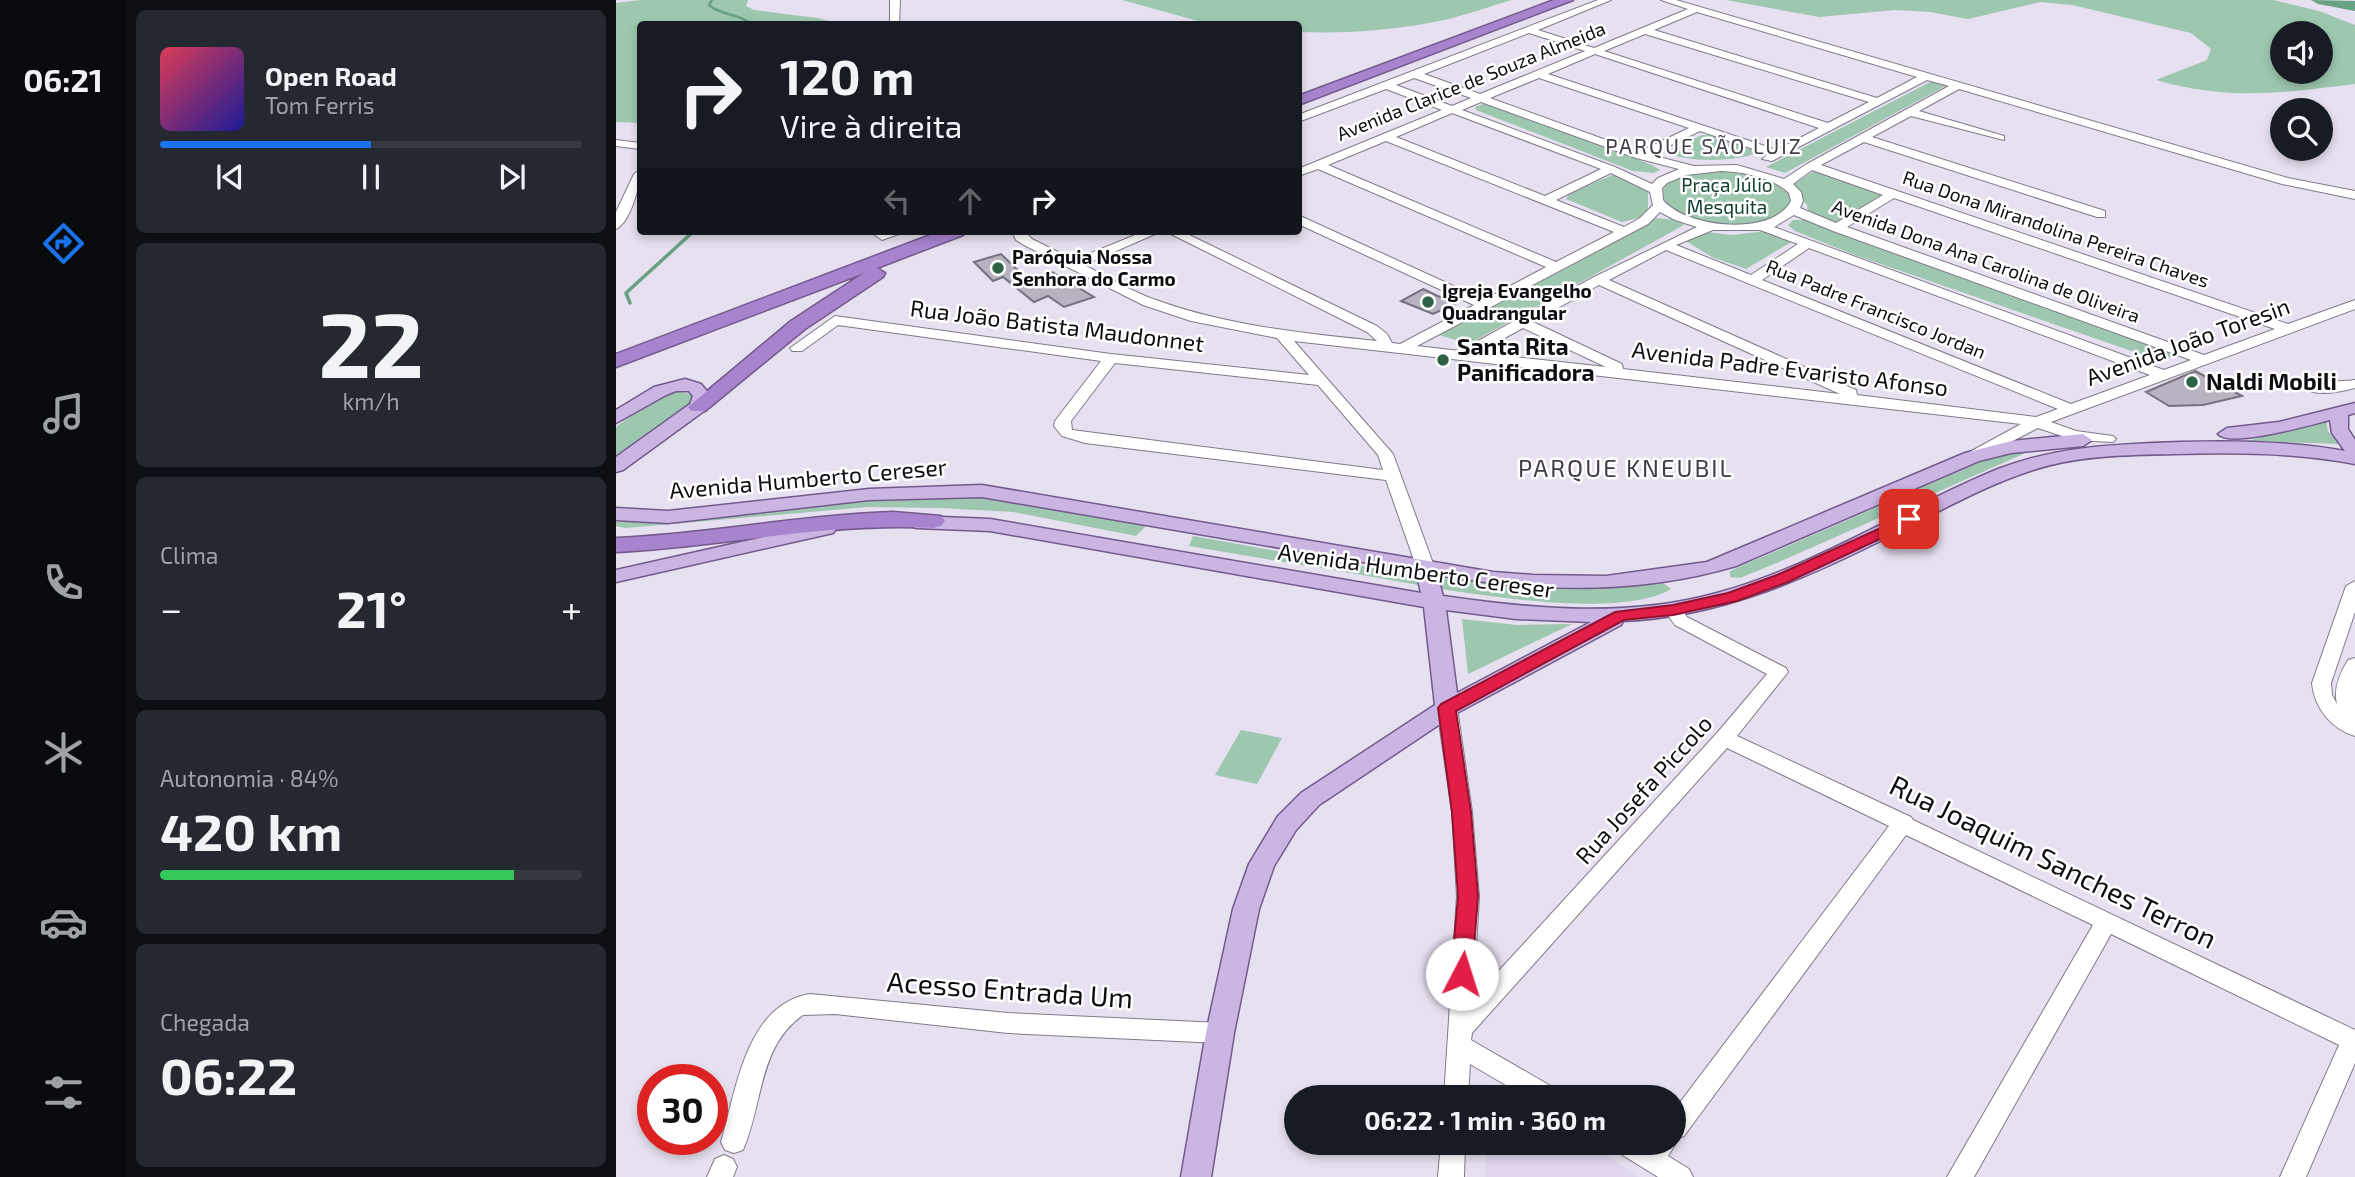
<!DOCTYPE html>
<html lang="pt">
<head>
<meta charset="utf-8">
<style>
  :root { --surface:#171b24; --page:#242831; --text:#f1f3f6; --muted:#9ea1a6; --line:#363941; --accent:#1a73e8 }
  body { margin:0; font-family:"Exo 2",sans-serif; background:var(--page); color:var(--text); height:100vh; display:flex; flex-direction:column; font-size:26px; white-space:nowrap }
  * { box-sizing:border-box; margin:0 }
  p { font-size:23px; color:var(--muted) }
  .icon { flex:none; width:38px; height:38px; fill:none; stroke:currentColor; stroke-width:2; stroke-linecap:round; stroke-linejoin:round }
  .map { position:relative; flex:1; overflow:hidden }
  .sheet { display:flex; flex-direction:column; gap:10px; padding:10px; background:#0d0f14; width:490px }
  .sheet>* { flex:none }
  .hud { position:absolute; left:21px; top:21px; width:665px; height:214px; border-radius:7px; box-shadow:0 4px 10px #0003; background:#171b24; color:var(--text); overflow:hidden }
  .tools { position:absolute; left:1654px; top:21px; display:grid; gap:14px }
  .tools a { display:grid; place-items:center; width:63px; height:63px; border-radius:50%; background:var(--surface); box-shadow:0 4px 10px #0003; font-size:35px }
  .speed { position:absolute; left:21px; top:1064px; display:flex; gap:14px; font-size:35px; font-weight:700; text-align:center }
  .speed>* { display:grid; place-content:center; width:91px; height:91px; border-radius:50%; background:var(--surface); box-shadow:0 4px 10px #0003; line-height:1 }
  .speed .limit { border:10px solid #d22; background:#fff; color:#111 }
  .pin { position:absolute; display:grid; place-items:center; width:60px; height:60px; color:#fff; margin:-30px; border-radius:14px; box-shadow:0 4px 10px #0006 }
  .me { position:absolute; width:77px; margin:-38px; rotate:5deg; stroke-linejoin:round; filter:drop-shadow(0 0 5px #0008) }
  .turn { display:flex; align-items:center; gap:24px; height:147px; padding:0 28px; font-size:32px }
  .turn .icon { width:91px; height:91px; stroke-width:2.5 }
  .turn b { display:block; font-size:49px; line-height:60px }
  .lanes { display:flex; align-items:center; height:66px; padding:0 28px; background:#0003; justify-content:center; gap:35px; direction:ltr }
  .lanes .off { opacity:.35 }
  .big { font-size:52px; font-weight:700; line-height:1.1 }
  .sheet .card { flex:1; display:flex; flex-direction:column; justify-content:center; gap:10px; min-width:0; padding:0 24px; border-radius:10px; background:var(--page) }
  .sheet .dial { align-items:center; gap:0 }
  .dial b { font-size:91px; line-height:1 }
  .song { display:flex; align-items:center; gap:21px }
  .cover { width:84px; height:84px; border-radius:10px; background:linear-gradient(135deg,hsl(350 70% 55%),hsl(240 70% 35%)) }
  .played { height:7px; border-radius:4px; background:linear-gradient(90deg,var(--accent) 50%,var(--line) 50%) }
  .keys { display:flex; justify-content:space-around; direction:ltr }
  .heat { display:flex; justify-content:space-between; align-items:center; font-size:38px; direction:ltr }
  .charge { height:10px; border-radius:5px; background:linear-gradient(90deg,#34c759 84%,var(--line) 0) }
  .trip { position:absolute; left:668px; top:1085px; width:402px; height:70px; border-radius:35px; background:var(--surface); box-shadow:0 4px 10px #0003; font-weight:700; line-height:70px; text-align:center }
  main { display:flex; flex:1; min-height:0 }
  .dock { display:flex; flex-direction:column; width:126px; justify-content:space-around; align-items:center; background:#090b0e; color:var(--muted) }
  .dock .icon { width:49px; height:49px }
  .dock .selected { color:var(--accent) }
  .dock b { font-size:32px; color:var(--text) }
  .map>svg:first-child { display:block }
</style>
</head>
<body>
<main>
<nav class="dock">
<b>06:21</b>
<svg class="icon selected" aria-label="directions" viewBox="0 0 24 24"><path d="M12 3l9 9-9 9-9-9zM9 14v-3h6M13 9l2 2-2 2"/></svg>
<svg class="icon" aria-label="music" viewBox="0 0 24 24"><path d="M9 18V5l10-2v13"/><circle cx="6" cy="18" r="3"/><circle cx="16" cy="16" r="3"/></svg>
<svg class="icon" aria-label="phone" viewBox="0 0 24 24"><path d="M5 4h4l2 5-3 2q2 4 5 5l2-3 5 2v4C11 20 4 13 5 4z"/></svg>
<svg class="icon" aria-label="climate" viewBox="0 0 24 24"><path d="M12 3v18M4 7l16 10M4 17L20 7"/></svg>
<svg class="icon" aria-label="car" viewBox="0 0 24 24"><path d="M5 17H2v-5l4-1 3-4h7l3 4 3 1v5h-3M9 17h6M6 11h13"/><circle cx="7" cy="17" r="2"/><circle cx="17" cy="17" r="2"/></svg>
<svg class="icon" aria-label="filters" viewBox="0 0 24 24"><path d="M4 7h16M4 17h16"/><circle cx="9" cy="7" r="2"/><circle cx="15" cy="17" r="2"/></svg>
</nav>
<section class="sheet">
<div class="card">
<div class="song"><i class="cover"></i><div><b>Open Road</b><p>Tom Ferris</p></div></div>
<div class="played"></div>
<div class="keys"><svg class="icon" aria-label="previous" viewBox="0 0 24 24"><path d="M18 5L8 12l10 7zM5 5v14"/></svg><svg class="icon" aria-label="pause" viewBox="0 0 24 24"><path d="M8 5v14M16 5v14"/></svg><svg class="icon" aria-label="next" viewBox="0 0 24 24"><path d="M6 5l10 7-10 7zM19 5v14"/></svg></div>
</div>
<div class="card dial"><b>22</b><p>km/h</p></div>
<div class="card"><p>Clima</p>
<div class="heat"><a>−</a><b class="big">21°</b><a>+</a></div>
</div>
<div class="card"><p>Autonomia · 84%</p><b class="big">420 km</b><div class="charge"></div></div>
<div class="card"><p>Chegada</p><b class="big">06:22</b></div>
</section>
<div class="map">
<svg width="1739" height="1177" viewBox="0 0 1739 1177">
  <rect width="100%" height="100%" fill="#e7e0f0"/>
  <path fill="#e1d6ed" d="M 872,1143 L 971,1143 L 1022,1177 L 869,1177 Z"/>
  <g fill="#9dc7af" fill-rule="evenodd">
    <path d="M 25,0 L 132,0 L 130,6 L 138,10 L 201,18 L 225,24 L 24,24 L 24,123 L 0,122 L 0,3 Z"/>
    <path d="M 506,0 L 896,0 C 874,6 851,15 828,20 C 781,30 731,34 683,32 L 682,24 L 593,24 Z"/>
    <path d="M 1110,0 L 1657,0 L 1703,11 L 1739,25 L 1739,84 C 1666,93 1613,101 1540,80 L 1591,60 L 1595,49 L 1575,33 L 1456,5 L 1424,2 L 1352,19 L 1314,12 L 1279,10 L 1203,17 ZM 1666,33 L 1704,33 L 1704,72 L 1666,72 Z"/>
    <path d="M 1318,80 L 1331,85 L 1169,173 L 1150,167 Z"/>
    <path d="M 873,102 L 1036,165 L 1044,170 L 1038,173 L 1017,171 L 860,110 L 859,107 Z"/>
    <path d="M 1086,135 L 1093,135 L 1143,152 C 1123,162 1070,163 1049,152 Z"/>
    <path d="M 1086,169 C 1116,170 1160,168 1177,198 L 1173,209 C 1165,213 1157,218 1148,221 C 1124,229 1051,224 1046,192 L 1051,182 Z"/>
    <path d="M 1198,171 L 1271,194 L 1219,225 L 1193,216 L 1191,205 L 1175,186 Z"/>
    <path d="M 997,175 L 1032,188 L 1032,209 L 1026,217 L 1006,222 L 950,199 L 954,193 Z"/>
    <path d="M 1040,218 L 1062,220 L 1068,225 L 853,344 L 823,335 Z"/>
    <path d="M 1177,220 L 1192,220 L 1560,353 L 1547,362 L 1236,254 L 1179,231 L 1172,225 Z"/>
    <path d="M 1150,231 L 1177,241 L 1130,269 L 1096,257 L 1070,241 L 1089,232 L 1117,235 Z"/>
    <path d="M 56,391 L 76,394 L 74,403 L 0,457 L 0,427 L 40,398 Z"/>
    <path d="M 1710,421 L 1712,431 L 1722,444 L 1631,441 Z"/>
    <path d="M 1421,448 L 1163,562 L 1124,578 L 1114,577 L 1114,571 L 1374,458 Z"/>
    <path d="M 357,495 L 524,521 L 529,527 L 520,536 L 397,512 L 324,508 L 252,507 L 9,528 L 0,526 L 0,522 L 42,521 L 239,500 Z"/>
    <path d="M 577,536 C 732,563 889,599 1047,583 L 1055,589 C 997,624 814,587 746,575 C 688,565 630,556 573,546 Z"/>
    <path d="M 846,619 L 901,625 L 956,624 L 852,674 Z"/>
    <path d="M 625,730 L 666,738 L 641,784 L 599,775 Z"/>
  </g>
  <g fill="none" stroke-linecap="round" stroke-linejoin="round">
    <path stroke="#68a183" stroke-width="2.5" d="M 96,0 L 93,5 C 105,16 123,13 135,24"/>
    <path stroke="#68a183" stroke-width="3.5" d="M 14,303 L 10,293 L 78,231"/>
    <path fill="#68a183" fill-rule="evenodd" d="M 1695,0 L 1739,1 L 1739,11 L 1702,4 Z"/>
  </g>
  <g fill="#b9b2c1" stroke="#77707e" stroke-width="2">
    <path d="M 385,254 L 412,280 L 436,272 L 478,297 L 448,307 L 432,296 L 418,302 L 387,277 L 377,281 L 358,262 Z"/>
    <path d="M 807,289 L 839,304 L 817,314 L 785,301 Z"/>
    <path d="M 1579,371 L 1626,396 L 1587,405 L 1553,406 L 1530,392 Z"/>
  </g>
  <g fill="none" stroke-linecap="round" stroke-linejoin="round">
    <defs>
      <g id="minor">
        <path d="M 274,0 L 284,0 L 283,24 L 274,24 Z"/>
        <path d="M 982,0 L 995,0 L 922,30 L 978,48 L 1072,9 L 1045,0 L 1060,0 L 1672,178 L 1739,191 L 1739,199 L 1666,184 L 1343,89 L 1303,111 L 1388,136 L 1388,140 L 1295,116 L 1256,137 L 1489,211 L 1489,217 L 1481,217 L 1248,142 L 1205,165 L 1672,324 L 1739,300 L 1739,309 L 1435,422 L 1460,431 L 1497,436 L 1500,439 L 1497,442 L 1458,440 L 1422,428 L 1356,462 L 1350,460 L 1348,457 L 1350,454 L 1405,424 L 678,341 L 777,454 L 818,566 L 809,571 L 800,566 L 770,480 L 469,443 L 446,436 L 438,426 L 439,421 L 485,361 L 222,325 L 186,351 L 176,351 L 174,348 L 219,316 L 495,354 L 693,375 L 661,338 L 575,321 L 527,305 L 408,245 L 400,240 L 396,231 L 408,231 L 416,239 L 458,260 L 529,231 L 546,231 L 468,265 C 492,277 516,292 540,300 C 612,326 686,333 761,341 L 751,332 L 549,231 L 565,231 L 761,326 L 771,334 L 776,343 L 784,344 L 858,305 L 682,224 L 682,215 L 868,300 L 930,267 L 702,169 L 682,176 L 682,169 L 826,110 L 770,89 L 682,122 L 682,115 ZM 1081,12 L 1301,77 L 1261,98 L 1038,30 ZM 913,33 L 969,51 L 864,94 L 808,74 ZM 1029,34 L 1253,102 L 1212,123 L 988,51 ZM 979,54 L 1203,128 L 1161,150 L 932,74 ZM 798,78 L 855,98 L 836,106 L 780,85 ZM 923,78 L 1073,128 L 1023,152 L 874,98 ZM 1311,80 L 1333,86 L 1191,164 L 1168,179 L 1121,165 L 1078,166 L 1035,155 L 1084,131 L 1152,154 L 1146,159 L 1156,161 ZM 865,102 L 1020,158 L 1063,169 L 1042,178 L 1036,184 L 999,167 L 846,110 ZM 836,113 L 985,169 L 929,196 L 780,137 ZM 770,141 L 998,232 L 940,262 L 712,165 ZM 1196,170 L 1267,195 L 1220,223 L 1184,208 L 1187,201 L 1185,192 L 1177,184 ZM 1105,171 C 1128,172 1156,177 1173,193 L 1175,201 C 1156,237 1070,228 1047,200 L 1046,188 L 1051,183 L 1070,175 ZM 995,173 L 1034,192 L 1037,205 L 1024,218 L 1008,227 L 940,200 ZM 1278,198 L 1659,329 L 1588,355 L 1231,227 ZM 1044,212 L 1059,220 L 1081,227 L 978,277 L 844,351 L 801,346 L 1032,224 ZM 1178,215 L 1217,231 L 1575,360 L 1548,370 L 1158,227 ZM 1097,230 L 1144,230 L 1182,244 L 1135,275 L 1060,245 ZM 1193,248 L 1534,375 L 1455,404 L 1146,280 ZM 1050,250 L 1442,409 L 1420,417 L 1241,395 L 1240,390 L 993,280 ZM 983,285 L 1224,394 L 1007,369 L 1006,364 L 917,322 ZM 907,328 L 990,367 L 861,353 ZM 499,363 L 702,385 L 762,455 L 767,470 L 456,430 L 455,421 Z"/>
        <path d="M 0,140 L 24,143 L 24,149 L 0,146 Z"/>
        <path d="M 24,170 C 25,184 14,223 0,229 L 0,212 L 18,174 Z"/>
        <path d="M 253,231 L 291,231 L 266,240 Z"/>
        <path d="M 1739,380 L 1739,388 C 1724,392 1698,397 1686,387 C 1693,381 1726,382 1739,380 Z"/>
        <path d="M 1739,581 L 1739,612 L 1715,683 L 1716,695 L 1721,704 C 1717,688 1724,673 1732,660 L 1739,658 L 1739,736 C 1715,729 1698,707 1696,683 L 1730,586 Z"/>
        <path d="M 1057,604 L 1063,606 L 1071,617 L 1170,668 L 1172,672 L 1121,736 L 1295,817 L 1297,820 L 1739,1030 L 1739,1063 L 1690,1177 L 1664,1177 L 1723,1045 L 1495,934 L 1358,1177 L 1331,1177 L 1477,925 L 1290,835 L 1068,1136 L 1059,1139 L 1059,1109 L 1273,826 L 1111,748 L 856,1033 L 855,1040 L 940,1089 L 943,1097 L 910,1097 L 854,1064 L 852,1097 L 828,1097 L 841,896 L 836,812 L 821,708 L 824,703 L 838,703 L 841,708 L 856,812 L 863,896 L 857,999 L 1101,733 L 1151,674 L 1059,625 L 1048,610 Z"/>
        <path d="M 194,994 L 392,1013 L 604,1023 L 612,1026 L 616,1033 L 612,1040 L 604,1043 L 392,1033 L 219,1014 L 187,1015 C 142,1046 147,1105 127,1150 L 118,1153 L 109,1150 L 105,1142 C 120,1091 130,1004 194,994 Z"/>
        <path d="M 1059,1141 L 1060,1143 L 1052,1156 L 1073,1169 L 1077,1177 L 1042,1177 L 1000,1151 L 996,1143 Z"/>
        <path d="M 825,1143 L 849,1143 L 848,1177 L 822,1177 Z"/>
        <path d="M 108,1155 L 117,1159 L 121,1167 L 117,1177 L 91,1177 L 99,1159 Z"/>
      </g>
      <g id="major">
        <path d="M 69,379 L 85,384 L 95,396 L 88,411 L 7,470 L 0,472 L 0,457 L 74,404 L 77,396 L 73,391 L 60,391 L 50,395 L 0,423 L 0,410 L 38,387 Z"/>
        <path d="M 1739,403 L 1739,413 L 1732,415 L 1732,429 L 1739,440 L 1739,464 C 1679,453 1620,452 1559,454 C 1512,455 1463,455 1417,470 C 1370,485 1326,510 1282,532 C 1196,576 1106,617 1007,621 L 1005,625 L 839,714 L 703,805 L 680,830 L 658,866 L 643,909 L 618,1033 L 595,1177 L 565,1177 L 590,1033 L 617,909 L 633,864 L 662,816 L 685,793 L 819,705 L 808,607 L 374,531 L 301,528 L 294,526 L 291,522 L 294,518 L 301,516 L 374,519 L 805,593 L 800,571 L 366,497 L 253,500 L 52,523 L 0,520 L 0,508 L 52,511 L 253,489 L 366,485 L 877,572 L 917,575 L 990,576 L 1091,562 L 1349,453 L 1395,441 L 1467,434 L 1476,440 L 1467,446 L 1395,453 L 1363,461 L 1120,566 C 1021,595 922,592 821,575 L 827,596 C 917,609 1012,618 1101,593 C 1200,566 1287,508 1382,469 C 1441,446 1503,444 1565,442 C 1620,441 1674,441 1729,451 L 1716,433 L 1714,420 C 1694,425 1614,448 1602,434 L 1611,428 L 1663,422 ZM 830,610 L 900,619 L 975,622 L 841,693 Z"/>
        <path d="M 210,523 L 217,525 L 220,529 L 217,533 L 0,582 L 0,570 Z"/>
      </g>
      <g id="highway">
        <path d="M 938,0 L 957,0 L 682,105 L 682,96 Z"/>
        <path d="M 325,231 L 350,231 L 347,235 L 261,268 L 269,273 L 267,277 L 189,329 L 89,411 L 75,411 L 72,407 L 175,321 L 248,273 L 0,367 L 0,354 Z"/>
        <path d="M 277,512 L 325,516 L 329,521 L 325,526 L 317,528 C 210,522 106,547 0,552 L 0,538 C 93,534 184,515 277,512 Z"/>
      </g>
    </defs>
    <use href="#minor" stroke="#807988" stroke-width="2"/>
    <use href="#major" stroke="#735a8c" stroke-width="3"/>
    <use href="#highway" stroke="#735a8c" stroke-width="3"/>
    <use href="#minor" fill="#fff" fill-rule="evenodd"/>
    <use href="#major" fill="#cbb5e2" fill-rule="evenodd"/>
    <use href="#highway" fill="#a984ce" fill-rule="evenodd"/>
  </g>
  <path fill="#e11d48" stroke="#92132f" stroke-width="2" d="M 1293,515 L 1300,519 L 1298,523 L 1172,582 L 1121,601 L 1057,615 L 1008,620 L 840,711 L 855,812 L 862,896 L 856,974 L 853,980 L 846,983 L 838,980 L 835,974 L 842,896 L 836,812 L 822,708 L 825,704 L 999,612 L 1057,605 L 1112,593 L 1161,575 Z"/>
  <g fill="#2d6248" stroke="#fff" stroke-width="2.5">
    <circle cx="382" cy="268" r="7"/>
    <circle cx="812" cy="302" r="7"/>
    <circle cx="827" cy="360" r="7"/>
    <circle cx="1576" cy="382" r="7"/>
  </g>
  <g text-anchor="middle" stroke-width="5" stroke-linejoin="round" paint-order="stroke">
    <g font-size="19" fill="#0f0d12" stroke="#fff">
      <text transform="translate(855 81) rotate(-22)" y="7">Avenida Clarice de Souza Almeida</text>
      <text transform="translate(1440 229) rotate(19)" y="7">Rua Dona Mirandolina Pereira Chaves</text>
      <text transform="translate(1370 261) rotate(20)" y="7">Avenida Dona Ana Carolina de Oliveira</text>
      <text transform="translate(1260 309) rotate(22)" y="7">Rua Padre Francisco Jordan</text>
    </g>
    <g font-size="19" fill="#12422d" stroke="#fff">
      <text x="1111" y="192">Praça Júlio<tspan x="1111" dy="22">Mesquita</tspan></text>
    </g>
    <g font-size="19" font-weight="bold" fill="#0f0d12" stroke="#fff" text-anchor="start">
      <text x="396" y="264">Paróquia Nossa<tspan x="396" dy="22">Senhora do Carmo</tspan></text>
      <text x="826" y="298">Igreja Evangelho<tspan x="826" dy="22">Quadrangular</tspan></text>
    </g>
    <g font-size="21" letter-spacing="2" fill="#423c49" stroke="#fff">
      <text x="1088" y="154">PARQUE SÃO LUIZ</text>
    </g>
    <g font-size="23" fill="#0f0d12" stroke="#fff">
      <text transform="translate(441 326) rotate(7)" y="8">Rua João Batista Maudonnet</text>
      <text transform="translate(1572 342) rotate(-20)" y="8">Avenida João Toresin</text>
      <text transform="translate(1174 369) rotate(7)" y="8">Avenida Padre Evaristo Afonso</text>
      <text transform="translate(192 479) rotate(-5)" y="8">Avenida Humberto Cereser</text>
      <text transform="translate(800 571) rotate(8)" y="8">Avenida Humberto Cereser</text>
      <text transform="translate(1028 790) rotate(-48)" y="8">Rua Josefa Piccolo</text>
    </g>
    <g font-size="23" font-weight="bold" fill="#0f0d12" stroke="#fff" text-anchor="start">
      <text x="841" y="355">Santa Rita<tspan x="841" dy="26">Panificadora</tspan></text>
      <text x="1590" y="390">Naldi Mobili</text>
    </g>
    <g font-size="24" letter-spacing="2" fill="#423c49" stroke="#fff">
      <text x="1010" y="477">PARQUE KNEUBIL</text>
    </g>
    <g font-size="28" fill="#0f0d12" stroke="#fff">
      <text transform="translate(1437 862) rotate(26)" y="10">Rua Joaquim Sanches Terron</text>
      <text transform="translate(394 990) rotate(4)" y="10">Acesso Entrada Um</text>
    </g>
  </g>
</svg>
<div class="tools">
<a><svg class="icon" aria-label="sound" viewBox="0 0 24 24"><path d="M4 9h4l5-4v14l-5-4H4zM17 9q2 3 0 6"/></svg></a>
<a><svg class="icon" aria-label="search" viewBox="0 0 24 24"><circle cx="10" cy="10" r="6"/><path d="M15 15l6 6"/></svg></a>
</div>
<div class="speed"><div class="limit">30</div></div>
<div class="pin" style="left:1293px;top:519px;background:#d93025"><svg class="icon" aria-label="arrive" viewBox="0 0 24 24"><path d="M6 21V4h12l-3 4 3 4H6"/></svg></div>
<svg class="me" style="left:846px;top:974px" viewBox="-20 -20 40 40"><circle r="19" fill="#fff"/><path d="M0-13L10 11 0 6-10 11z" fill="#e11d48"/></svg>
<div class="trip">06:22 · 1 min · 360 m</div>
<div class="hud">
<div class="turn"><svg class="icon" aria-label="right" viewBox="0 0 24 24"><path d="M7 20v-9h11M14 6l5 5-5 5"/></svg><div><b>120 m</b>Vire à direita</div></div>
<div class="lanes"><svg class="icon off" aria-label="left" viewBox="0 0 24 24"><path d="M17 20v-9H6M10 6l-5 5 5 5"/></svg><svg class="icon off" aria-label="ahead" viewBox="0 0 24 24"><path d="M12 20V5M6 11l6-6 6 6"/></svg><svg class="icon" aria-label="right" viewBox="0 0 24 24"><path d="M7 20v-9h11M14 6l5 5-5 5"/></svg></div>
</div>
</div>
</main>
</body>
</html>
